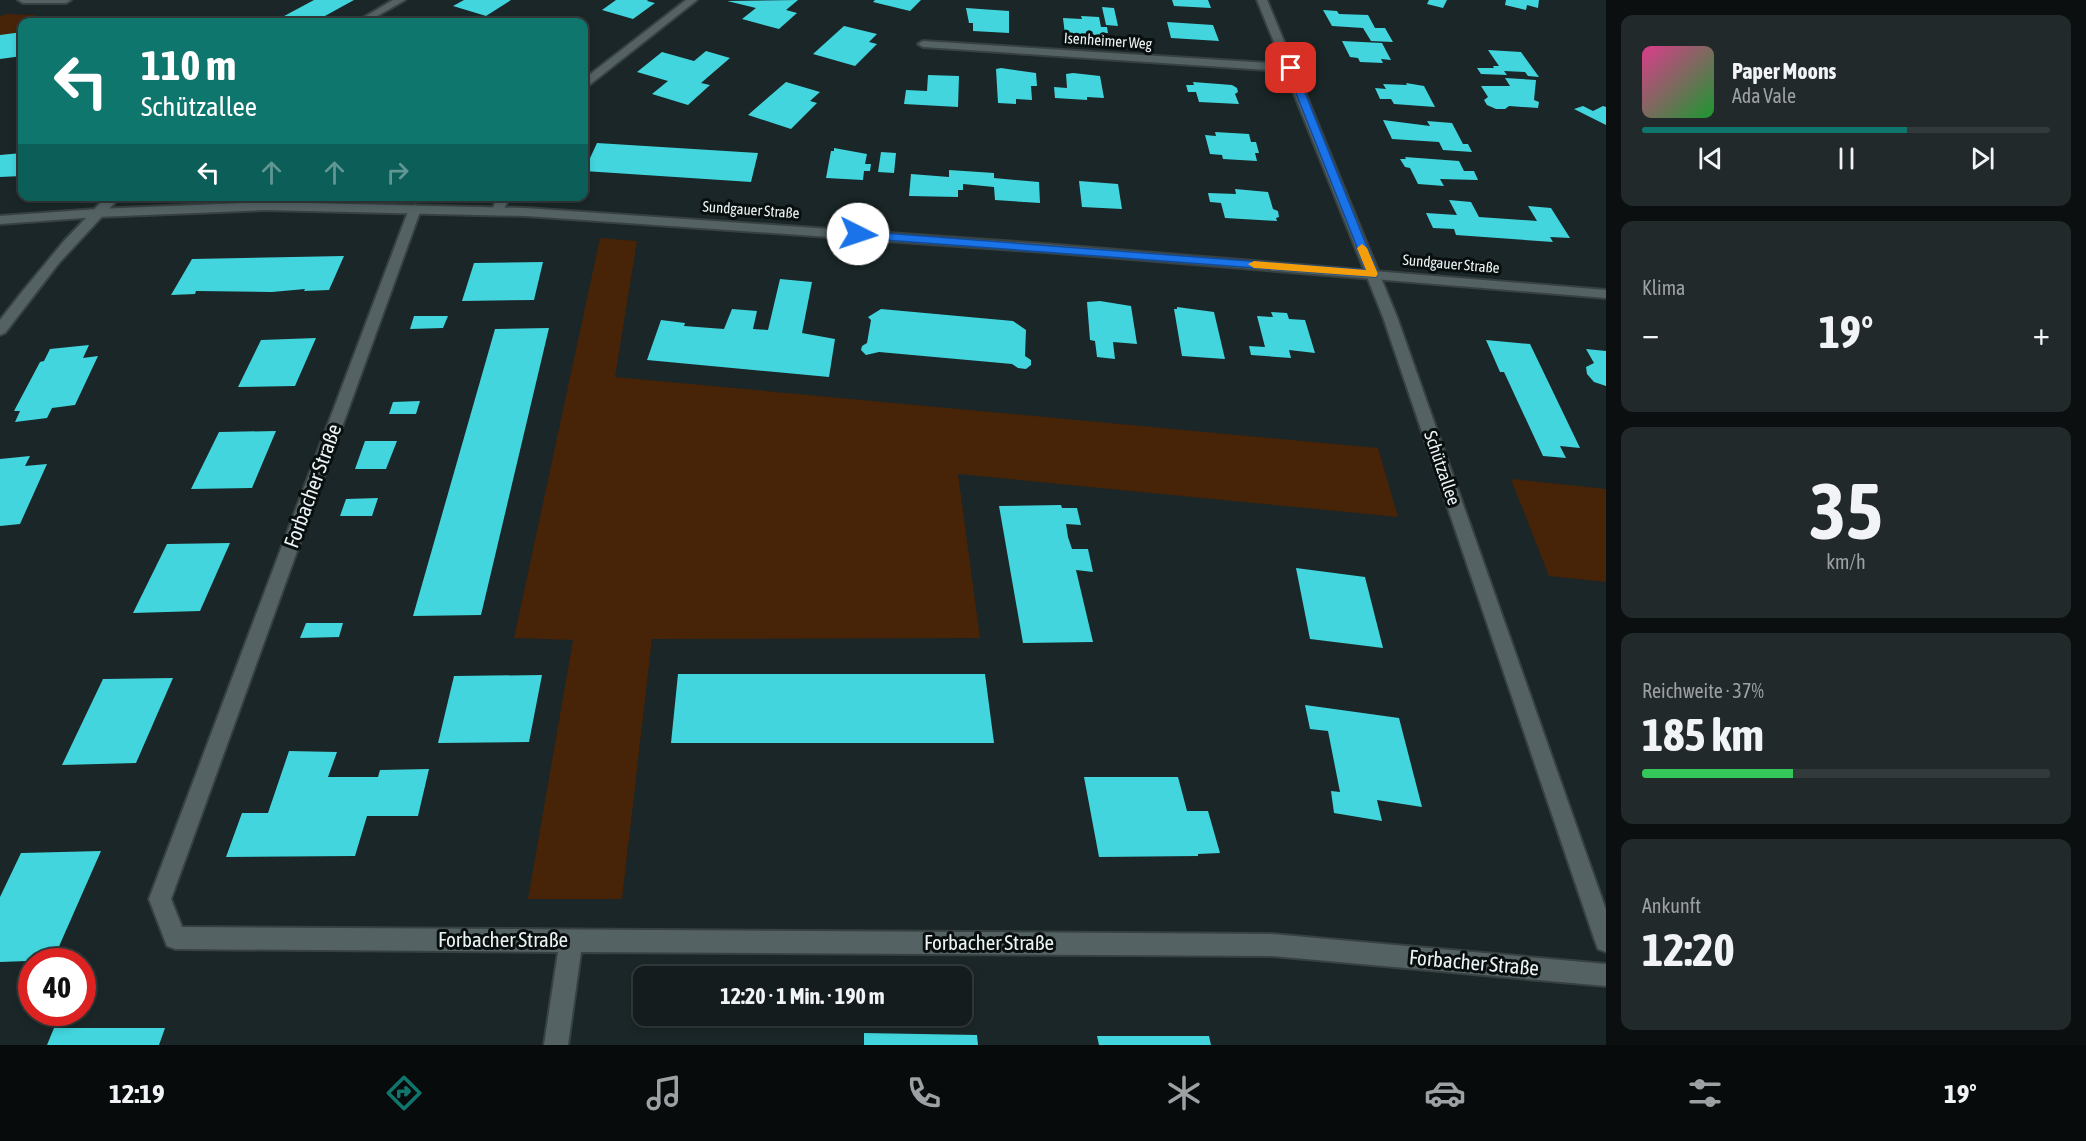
<!DOCTYPE html>
<html lang="de">
<head>
<meta charset="utf-8">
<style>
  :root { --surface:#141c1d; --page:#21292a; --text:#f1f3f6; --muted:#9da1a4; --line:#333a3b; --accent:#0f766e }
  body { margin:0; font-family:"Asap Condensed",sans-serif; background:var(--page); color:var(--text); height:100vh; display:flex; flex-direction:column; font-size:22px; white-space:nowrap }
  * { box-sizing:border-box; margin:0 }
  p { font-size:20px; color:var(--muted) }
  .icon { flex:none; width:33px; height:33px; fill:none; stroke:currentColor; stroke-width:2; stroke-linecap:round; stroke-linejoin:round }
  .map { position:relative; flex:1; overflow:hidden }
  .details { display:flex; flex-direction:column; gap:15px; padding:15px; background:#0b0f10; width:480px }
  .details>* { flex:none }
  .guide { position:absolute; left:18px; top:18px; width:570px; height:183px; border-radius:12px; box-shadow:0 3px 9px #0003,0 0 0 2px var(--line); background:#0f766e; color:#fff; overflow:hidden }
  .speed { position:absolute; left:18px; top:948px; display:flex; gap:12px; font-size:30px; font-weight:700; text-align:center }
  .speed>* { display:grid; place-content:center; width:78px; height:78px; border-radius:50%; background:var(--surface); box-shadow:0 3px 9px #0003,0 0 0 2px var(--line); line-height:1 }
  .speed .limit { border:9px solid #d22; background:#fff; color:#111 }
  .pin { position:absolute; display:grid; place-items:center; width:51px; height:51px; color:#fff; margin:-26px; border-radius:12px; box-shadow:0 3px 9px #0006 }
  .me { position:absolute; width:66px; margin:-33px; rotate:94deg; stroke-linejoin:round; filter:drop-shadow(0 0 4px #0008) }
  .turn { display:flex; align-items:center; gap:21px; height:126px; padding:0 24px; font-size:27px }
  .turn .icon { width:78px; height:78px; stroke-width:2.5 }
  .turn b { display:block; font-size:42px; line-height:51px }
  .lanes { display:flex; align-items:center; height:57px; padding:0 24px; background:#0003; justify-content:center; gap:30px; direction:ltr }
  .lanes .off { opacity:.35 }
  .big { font-size:45px; font-weight:700; line-height:1.1 }
  .details .card { flex:1; display:flex; flex-direction:column; justify-content:center; gap:9px; min-width:0; padding:0 21px; border-radius:12px; background:var(--page) }
  .details .dial { align-items:center; gap:0 }
  .dial b { font-size:78px; line-height:1 }
  .song { display:flex; align-items:center; gap:18px }
  .cover { width:72px; height:72px; border-radius:9px; background:linear-gradient(135deg,hsl(330 70% 55%),hsl(130 70% 35%)) }
  .played { height:6px; border-radius:3px; background:linear-gradient(90deg,var(--accent) 65%,var(--line) 65%) }
  .keys { display:flex; justify-content:space-around; direction:ltr }
  .heat { display:flex; justify-content:space-between; align-items:center; font-size:33px; direction:ltr }
  .charge { height:9px; border-radius:4px; background:linear-gradient(90deg,#34c759 37%,var(--line) 0) }
  .trip { position:absolute; left:633px; top:966px; width:339px; height:60px; border-radius:12px; background:var(--surface); box-shadow:0 3px 9px #0003,0 0 0 2px var(--line); font-weight:700; line-height:60px; text-align:center }
  .tab-bar { display:flex; height:96px; justify-content:space-around; align-items:center; background:#080b0c; color:var(--muted) }
  .tab-bar .icon { width:42px; height:42px }
  .tab-bar .current { color:var(--accent) }
  .tab-bar b { font-size:27px; color:var(--text) }
  main { display:flex; flex:1; min-height:0 }
  .map>svg:first-child { display:block }
</style>
</head>
<body>
<main>
<div class="map">
<svg width="1606" height="1045" viewBox="0 0 1606 1045">
  <rect width="100%" height="100%" fill="#1a2627"/>
  <g fill="#472307">
    <path d="M 5,14 L 35,15 L 29,22 L 22,22 L 20,33 L 0,35 L 0,17 Z"/>
    <path d="M 600,238 L 637,241 L 615,377 L 1378,448 L 1398,517 L 958,474 L 980,638 L 652,639 L 622,899 L 528,899 L 573,640 L 514,638 Z"/>
    <path d="M 1511,479 L 1606,489 L 1606,582 L 1549,576 Z"/>
  </g>
  <g fill="#42d5dd">
    <path d="M 314,0 L 354,0 L 314,22 L 273,22 Z"/>
    <path d="M 464,0 L 511,0 L 486,16 L 453,6 Z"/>
    <path d="M 616,0 L 648,0 L 647,1 L 655,3 L 633,19 L 602,10 Z"/>
    <path d="M 798,0 L 786,10 L 797,13 L 779,29 L 742,19 L 756,8 L 727,1 Z"/>
    <path d="M 875,0 L 921,0 L 910,11 L 873,2 Z"/>
    <path d="M 1172,0 L 1208,0 L 1211,8 L 1174,6 Z"/>
    <path d="M 1429,0 L 1447,0 L 1443,8 L 1427,4 Z"/>
    <path d="M 1506,0 L 1539,0 L 1538,8 L 1527,5 L 1526,10 L 1505,5 Z"/>
    <path d="M 1102,7 L 1114,8 L 1118,26 L 1106,25 Z"/>
    <path d="M 966,8 L 1009,11 L 1009,33 L 973,31 L 973,23 L 969,23 Z"/>
    <path d="M 1323,10 L 1337,11 L 1339,14 L 1368,15 L 1375,28 L 1385,28 L 1393,42 L 1371,41 L 1363,28 L 1332,26 Z"/>
    <path d="M 1081,16 L 1099,17 L 1101,27 L 1107,27 L 1108,33 L 1102,33 L 1103,37 L 1065,35 L 1063,18 L 1082,19 Z"/>
    <path d="M 1167,22 L 1213,25 L 1219,41 L 1171,38 Z"/>
    <path d="M 844,26 L 877,34 L 869,42 L 877,44 L 855,66 L 813,54 Z"/>
    <path d="M 22,32 L 22,56 L 0,59 L 0,35 Z"/>
    <path d="M 1342,41 L 1382,43 L 1391,60 L 1381,59 L 1383,63 L 1360,62 L 1358,58 L 1350,57 Z"/>
    <path d="M 1488,50 L 1521,52 L 1539,77 L 1528,76 L 1525,72 L 1504,71 L 1507,75 L 1481,74 L 1477,68 L 1494,68 L 1493,66 L 1499,66 Z"/>
    <path d="M 706,51 L 730,58 L 701,83 L 710,85 L 688,105 L 652,94 L 668,81 L 637,72 L 662,52 L 694,61 Z"/>
    <path d="M 1001,68 L 1036,73 L 1037,86 L 1031,86 L 1032,100 L 1016,99 L 1016,104 L 998,103 L 996,69 Z"/>
    <path d="M 1073,73 L 1100,76 L 1104,98 L 1087,97 L 1087,100 L 1055,98 L 1054,87 L 1067,88 L 1066,74 Z"/>
    <path d="M 928,75 L 959,76 L 958,107 L 904,104 L 906,90 L 927,91 Z"/>
    <path d="M 1505,78 L 1536,80 L 1534,100 L 1539,102 L 1538,108 L 1509,106 L 1505,109 L 1496,109 L 1487,105 L 1484,100 L 1488,97 L 1481,86 L 1510,86 Z"/>
    <path d="M 786,82 L 820,92 L 810,101 L 817,103 L 791,129 L 748,115 Z"/>
    <path d="M 1193,82 L 1232,85 L 1237,88 L 1238,92 L 1235,94 L 1239,104 L 1199,102 L 1196,92 L 1188,92 L 1186,85 L 1194,85 Z"/>
    <path d="M 1406,83 L 1424,86 L 1435,107 L 1394,104 L 1391,99 L 1380,99 L 1375,88 L 1386,89 L 1383,84 L 1407,85 Z"/>
    <path d="M 1583,106 L 1593,111 L 1603,106 L 1606,107 L 1606,125 L 1574,109 Z"/>
    <path d="M 1383,120 L 1430,126 L 1427,121 L 1452,123 L 1463,144 L 1468,144 L 1472,152 L 1443,150 L 1439,142 L 1392,139 Z"/>
    <path d="M 1215,132 L 1249,134 L 1251,142 L 1256,142 L 1259,153 L 1255,153 L 1257,161 L 1223,159 L 1222,155 L 1210,154 L 1205,135 L 1216,136 Z"/>
    <path d="M 597,143 L 758,153 L 751,182 L 584,171 Z"/>
    <path d="M 834,148 L 867,154 L 865,164 L 871,164 L 870,171 L 864,171 L 863,180 L 826,178 L 831,151 L 834,151 Z"/>
    <path d="M 881,152 L 896,153 L 894,173 L 878,172 Z"/>
    <path d="M 22,153 L 22,176 L 0,177 L 0,155 Z"/>
    <path d="M 1405,157 L 1459,161 L 1464,171 L 1474,171 L 1478,180 L 1440,179 L 1444,186 L 1418,184 L 1410,168 L 1405,167 L 1400,159 L 1406,159 Z"/>
    <path d="M 949,170 L 994,173 L 994,178 L 1039,182 L 1040,203 L 995,200 L 994,187 L 963,184 L 963,190 L 958,190 L 958,197 L 909,196 L 911,174 L 949,177 Z"/>
    <path d="M 1079,181 L 1118,184 L 1122,209 L 1082,207 Z"/>
    <path d="M 1235,189 L 1268,192 L 1273,209 L 1278,211 L 1279,217 L 1276,218 L 1277,221 L 1225,218 L 1221,203 L 1210,202 L 1208,193 L 1236,194 Z"/>
    <path d="M 1449,200 L 1471,202 L 1479,217 L 1537,221 L 1528,206 L 1551,208 L 1570,238 L 1550,237 L 1553,242 L 1456,235 L 1454,229 L 1433,228 L 1426,213 L 1457,215 Z"/>
    <path d="M 344,256 L 329,290 L 304,291 L 305,289 L 272,292 L 196,291 L 195,294 L 171,295 L 192,259 Z"/>
    <path d="M 543,262 L 534,300 L 462,301 L 474,263 Z"/>
    <path d="M 780,279 L 812,282 L 802,333 L 835,339 L 829,377 L 647,360 L 661,320 L 685,323 L 684,326 L 724,329 L 732,309 L 757,311 L 753,329 L 768,330 Z"/>
    <path d="M 1100,301 L 1131,306 L 1137,344 L 1113,342 L 1115,359 L 1097,357 L 1095,341 L 1090,340 L 1087,302 Z"/>
    <path d="M 1177,307 L 1214,312 L 1225,359 L 1182,356 L 1174,309 L 1177,309 Z"/>
    <path d="M 881,309 L 1013,321 L 1026,330 L 1025,356 L 1031,360 L 1031,365 L 1026,369 L 1018,368 L 1012,364 L 879,352 L 866,355 L 861,350 L 862,346 L 867,343 L 871,320 L 868,317 Z"/>
    <path d="M 1271,312 L 1287,313 L 1289,319 L 1305,320 L 1315,353 L 1289,350 L 1291,358 L 1251,355 L 1249,346 L 1265,347 L 1257,316 L 1273,317 Z"/>
    <path d="M 414,316 L 448,316 L 443,328 L 410,329 Z"/>
    <path d="M 549,328 L 481,615 L 413,616 L 495,329 Z"/>
    <path d="M 316,338 L 295,386 L 238,387 L 261,340 Z"/>
    <path d="M 1486,340 L 1530,344 L 1580,448 L 1560,446 L 1566,458 L 1543,456 L 1504,372 L 1500,372 Z"/>
    <path d="M 89,345 L 83,358 L 98,356 L 75,405 L 52,408 L 47,418 L 15,422 L 20,411 L 14,411 L 40,362 L 44,361 L 50,349 Z"/>
    <path d="M 1586,349 L 1606,351 L 1606,386 L 1594,382 L 1587,374 L 1586,367 L 1594,363 Z"/>
    <path d="M 420,401 L 416,414 L 389,414 L 393,402 Z"/>
    <path d="M 276,431 L 252,488 L 191,489 L 219,432 Z"/>
    <path d="M 365,441 L 397,441 L 386,469 L 355,469 Z"/>
    <path d="M 30,456 L 25,466 L 47,464 L 20,524 L 0,526 L 0,459 Z"/>
    <path d="M 378,498 L 372,516 L 340,516 L 346,499 Z"/>
    <path d="M 1061,505 L 1062,508 L 1077,508 L 1081,525 L 1066,524 L 1068,537 L 1072,549 L 1088,549 L 1093,572 L 1076,570 L 1093,642 L 1023,643 L 999,506 Z"/>
    <path d="M 230,543 L 200,611 L 133,613 L 167,544 Z"/>
    <path d="M 1296,568 L 1365,577 L 1383,648 L 1310,639 Z"/>
    <path d="M 306,623 L 343,623 L 339,637 L 300,638 Z"/>
    <path d="M 678,674 L 985,674 L 994,743 L 671,743 Z"/>
    <path d="M 542,675 L 529,742 L 438,743 L 454,676 Z"/>
    <path d="M 173,678 L 136,763 L 62,765 L 103,679 Z"/>
    <path d="M 1305,705 L 1399,718 L 1422,807 L 1377,800 L 1382,821 L 1334,813 L 1331,791 L 1340,792 L 1328,731 L 1310,729 Z"/>
    <path d="M 289,751 L 337,752 L 328,777 L 378,777 L 380,770 L 429,769 L 418,816 L 367,816 L 355,856 L 226,857 L 242,813 L 268,813 Z"/>
    <path d="M 1084,777 L 1178,777 L 1187,811 L 1208,811 L 1220,853 L 1198,854 L 1198,856 L 1099,857 Z"/>
    <path d="M 101,851 L 53,960 L 0,962 L 0,897 L 21,853 Z"/>
    <path d="M 54,1028 L 165,1028 L 159,1045 L 47,1045 Z"/>
    <path d="M 864,1033 L 977,1035 L 978,1045 L 864,1045 Z"/>
    <path d="M 1097,1036 L 1209,1036 L 1211,1045 L 1099,1045 Z"/>
  </g>
  <g fill="none" stroke-linecap="round" stroke-linejoin="round">
    <defs>
      <g id="service">
        <path d="M 686,0 L 697,0 L 588,86 L 584,87 L 584,79 Z"/>
        <path d="M 498,196 L 510,196 L 502,213 L 498,214 L 492,210 Z"/>
      </g>
      <g id="minor">
        <path d="M 18,0 L 71,0 L 66,3 L 23,3 Z"/>
        <path d="M 393,0 L 405,0 L 367,22 L 356,22 Z"/>
        <path d="M 1257,0 L 1267,0 L 1397,317 L 1606,910 L 1606,952 L 1598,949 L 1595,941 L 1383,317 L 1285,71 L 923,47 L 918,44 L 923,41 L 1283,64 Z"/>
        <path d="M 107,196 L 121,196 L 59,263 L 5,333 L 0,335 L 0,320 L 22,292 L 64,241 Z"/>
        <path d="M 415,205 L 421,209 L 171,899 L 182,927 L 1272,934 L 1606,964 L 1606,986 L 1272,956 L 581,952 L 568,1045 L 544,1045 L 558,952 L 175,949 L 167,946 L 149,899 L 409,209 Z"/>
      </g>
      <path id="tertiary" d="M 265,202 L 526,208 L 1045,244 L 1606,290 L 1606,298 L 1045,252 L 526,216 L 265,210 L 97,217 L 0,224 L 0,216 L 97,209 Z"/>
    </defs>
    <use href="#service" stroke="#384142" stroke-width="4"/>
    <use href="#minor" stroke="#384142" stroke-width="4"/>
    <use href="#tertiary" stroke="#384142" stroke-width="4"/>
    <use href="#service" fill="#546263" fill-rule="evenodd"/>
    <use href="#minor" fill="#546263" fill-rule="evenodd"/>
    <use href="#tertiary" fill="#546263" fill-rule="evenodd"/>
  </g>
  <path fill="#1a73e8" stroke="#114b97" stroke-width="1.5" d="M 1288,66 L 1295,68 L 1378,274 L 1376,277 L 858,238 L 853,234 L 858,231 L 1366,270 L 1286,68 Z"/>
  <path fill="#f59e0b" d="M 1362,244 L 1367,248 L 1378,274 L 1376,277 L 1254,268 L 1248,264 L 1254,261 L 1366,270 L 1357,248 Z"/>
  <g text-anchor="middle" stroke-width="6" stroke-linejoin="round" paint-order="stroke">
    <g font-size="15" fill="#ebf3f4" stroke="#090e0e">
      <text transform="translate(1108 41) rotate(4)" y="5">Isenheimer Weg</text>
      <text transform="translate(751 210) rotate(4)" y="5">Sundgauer Straße</text>
      <text transform="translate(1451 264) rotate(5)" y="5">Sundgauer Straße</text>
    </g>
    <g font-size="18" fill="#ebf3f4" stroke="#090e0e">
      <text transform="translate(1442 468) rotate(71)" y="6">Schützallee</text>
    </g>
    <g font-size="21" fill="#ebf3f4" stroke="#090e0e">
      <text transform="translate(313 486) rotate(-70)" y="7">Forbacher Straße</text>
      <text x="503" y="947">Forbacher Straße</text>
      <text x="989" y="950">Forbacher Straße</text>
      <text transform="translate(1474 963) rotate(5)" y="7">Forbacher Straße</text>
    </g>
  </g>
</svg>
<div class="speed"><div class="limit">40</div></div>
<div class="pin" style="left:1291px;top:68px;background:#d93025"><svg class="icon" aria-label="arrive" viewBox="0 0 24 24"><path d="M6 21V4h12l-3 4 3 4H6"/></svg></div>
<svg class="me" style="left:858px;top:234px" viewBox="-20 -20 40 40"><circle r="19" fill="#fff"/><path d="M0-13L10 11 0 6-10 11z" fill="#1a73e8"/></svg>
<div class="trip">12:20 · 1 Min. · 190 m</div>
<div class="guide">
<div class="turn"><svg class="icon" aria-label="left" viewBox="0 0 24 24"><path d="M17 20v-9H6M10 6l-5 5 5 5"/></svg><div><b>110 m</b>Schützallee</div></div>
<div class="lanes"><svg class="icon" aria-label="left" viewBox="0 0 24 24"><path d="M17 20v-9H6M10 6l-5 5 5 5"/></svg><svg class="icon off" aria-label="ahead" viewBox="0 0 24 24"><path d="M12 20V5M6 11l6-6 6 6"/></svg><svg class="icon off" aria-label="ahead" viewBox="0 0 24 24"><path d="M12 20V5M6 11l6-6 6 6"/></svg><svg class="icon off" aria-label="right" viewBox="0 0 24 24"><path d="M7 20v-9h11M14 6l5 5-5 5"/></svg></div>
</div>
</div>
<section class="details">
<div class="card">
<div class="song"><i class="cover"></i><div><b>Paper Moons</b><p>Ada Vale</p></div></div>
<div class="played"></div>
<div class="keys"><svg class="icon" aria-label="previous" viewBox="0 0 24 24"><path d="M18 5L8 12l10 7zM5 5v14"/></svg><svg class="icon" aria-label="pause" viewBox="0 0 24 24"><path d="M8 5v14M16 5v14"/></svg><svg class="icon" aria-label="next" viewBox="0 0 24 24"><path d="M6 5l10 7-10 7zM19 5v14"/></svg></div>
</div>
<div class="card"><p>Klima</p>
<div class="heat"><a>−</a><b class="big">19°</b><a>+</a></div>
</div>
<div class="card dial"><b>35</b><p>km/h</p></div>
<div class="card"><p>Reichweite · 37%</p><b class="big">185 km</b><div class="charge"></div></div>
<div class="card"><p>Ankunft</p><b class="big">12:20</b></div>
</section>
</main>
<nav class="tab-bar">
<b>12:19</b>
<svg class="icon current" aria-label="directions" viewBox="0 0 24 24"><path d="M12 3l9 9-9 9-9-9zM9 14v-3h6M13 9l2 2-2 2"/></svg>
<svg class="icon" aria-label="music" viewBox="0 0 24 24"><path d="M9 18V5l10-2v13"/><circle cx="6" cy="18" r="3"/><circle cx="16" cy="16" r="3"/></svg>
<svg class="icon" aria-label="phone" viewBox="0 0 24 24"><path d="M5 4h4l2 5-3 2q2 4 5 5l2-3 5 2v4C11 20 4 13 5 4z"/></svg>
<svg class="icon" aria-label="climate" viewBox="0 0 24 24"><path d="M12 3v18M4 7l16 10M4 17L20 7"/></svg>
<svg class="icon" aria-label="car" viewBox="0 0 24 24"><path d="M5 17H2v-5l4-1 3-4h7l3 4 3 1v5h-3M9 17h6M6 11h13"/><circle cx="7" cy="17" r="2"/><circle cx="17" cy="17" r="2"/></svg>
<svg class="icon" aria-label="filters" viewBox="0 0 24 24"><path d="M4 7h16M4 17h16"/><circle cx="9" cy="7" r="2"/><circle cx="15" cy="17" r="2"/></svg>
<b>19°</b>
</nav>
</body>
</html>
